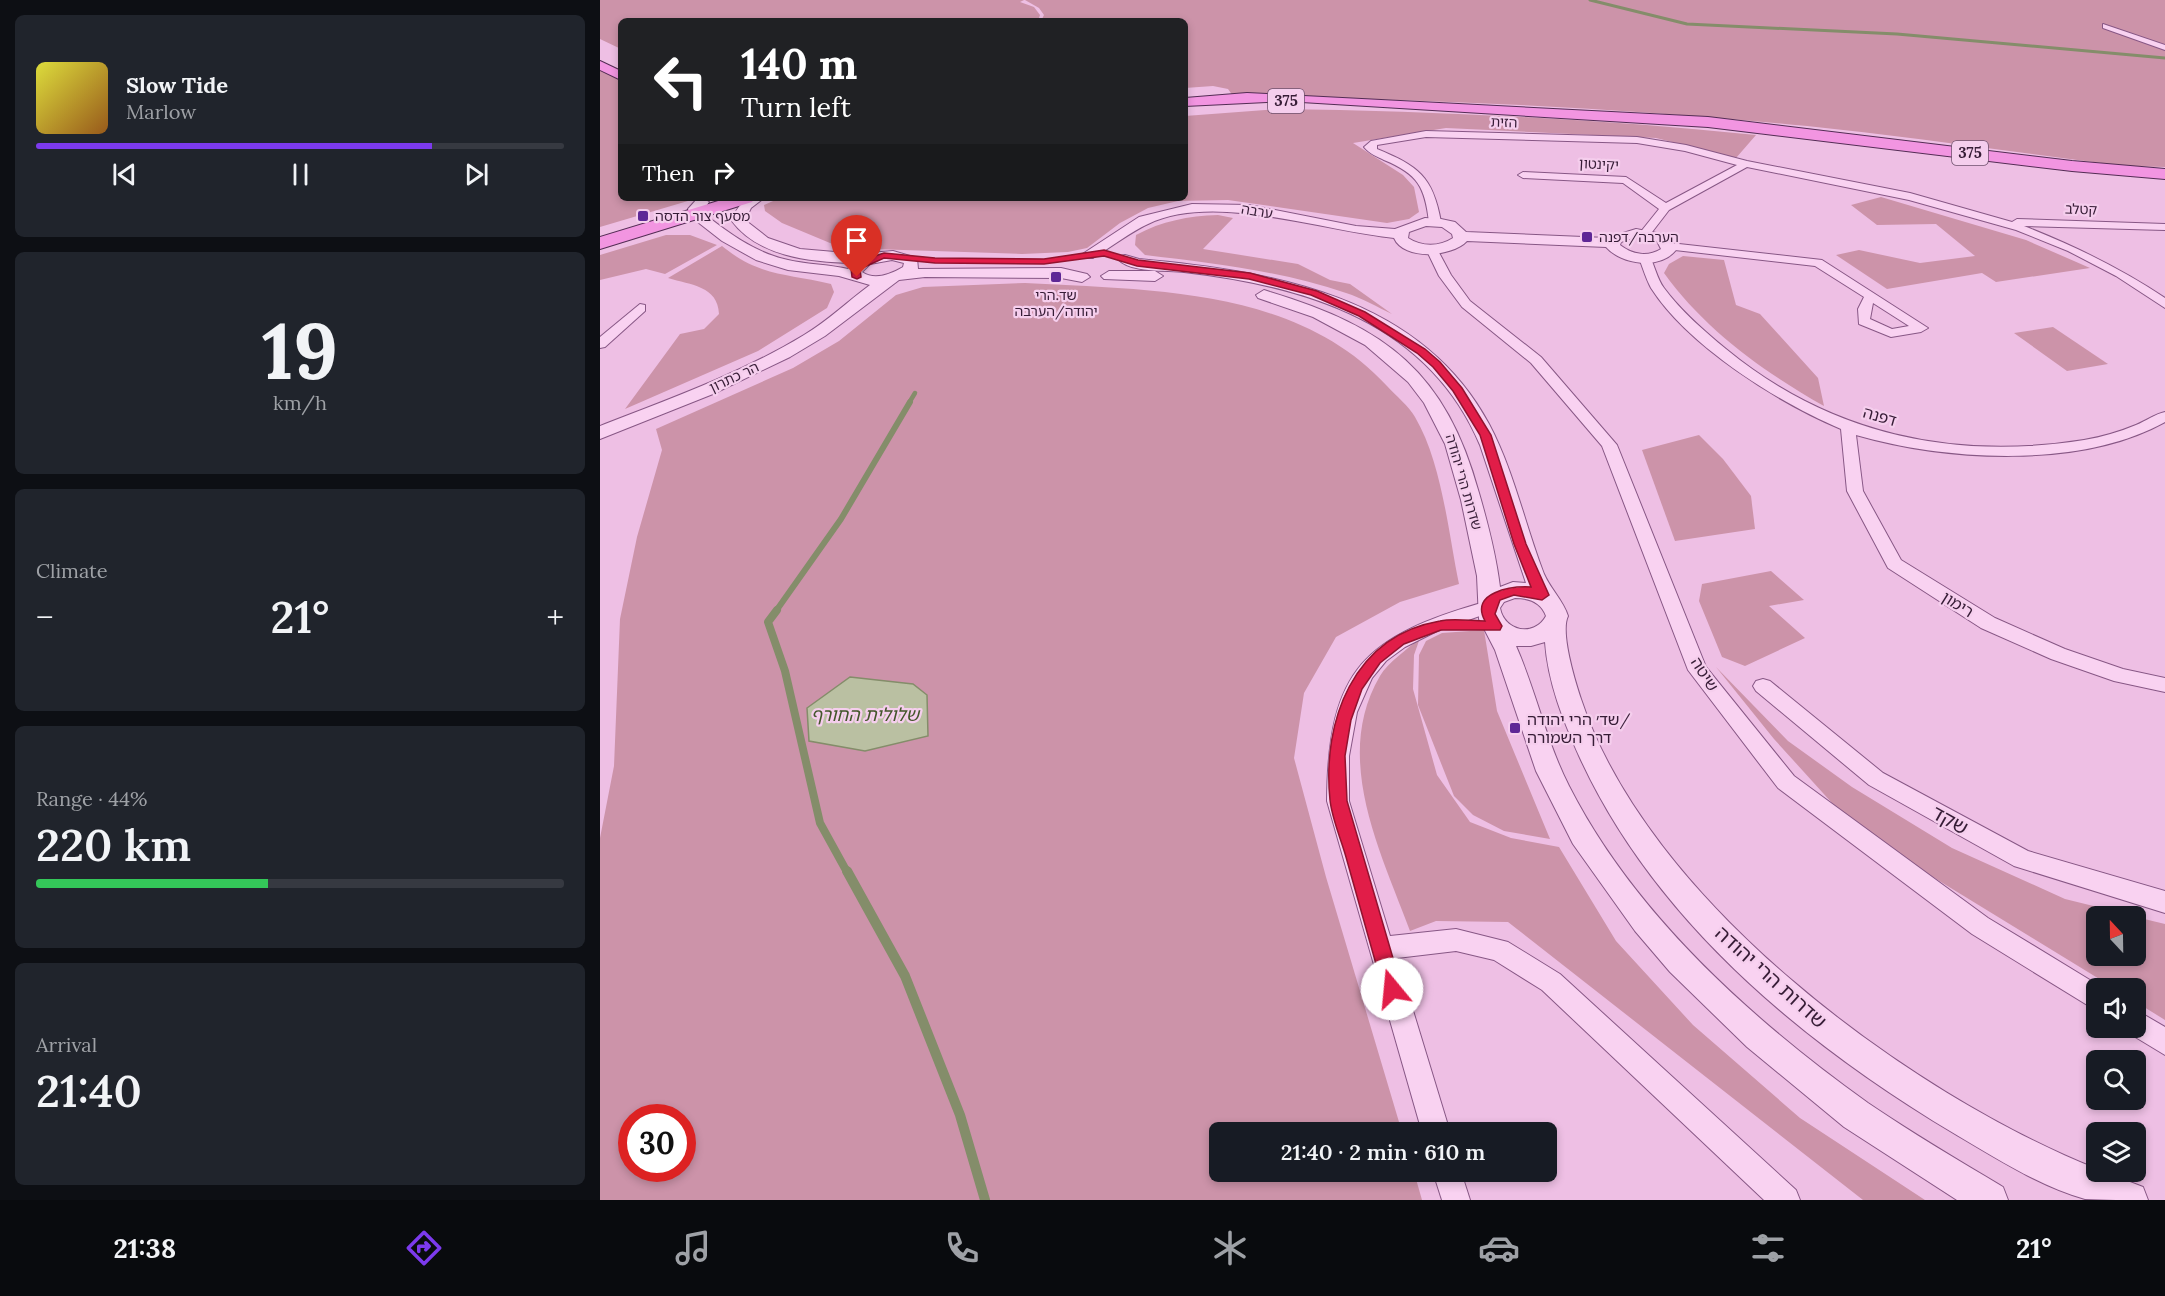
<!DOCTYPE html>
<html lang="en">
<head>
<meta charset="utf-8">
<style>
  :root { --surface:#171b24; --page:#20242c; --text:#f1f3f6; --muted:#9ea1a6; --line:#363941; --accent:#7c3aed }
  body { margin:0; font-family:Lora,"Noto Sans Hebrew",serif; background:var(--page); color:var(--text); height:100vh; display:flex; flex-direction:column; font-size:22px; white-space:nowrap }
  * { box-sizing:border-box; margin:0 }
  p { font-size:20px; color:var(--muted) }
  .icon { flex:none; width:33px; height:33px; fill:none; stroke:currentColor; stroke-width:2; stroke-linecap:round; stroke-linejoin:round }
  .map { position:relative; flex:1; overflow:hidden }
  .details { display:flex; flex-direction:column; gap:15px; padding:15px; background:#0d0f14; width:600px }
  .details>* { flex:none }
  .top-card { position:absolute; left:18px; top:18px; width:570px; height:183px; border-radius:9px; box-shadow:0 3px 9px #0003; background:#202124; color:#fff; overflow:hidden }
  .needle { width:39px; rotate:338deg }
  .buttons { position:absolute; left:1486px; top:906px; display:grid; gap:12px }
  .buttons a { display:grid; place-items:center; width:60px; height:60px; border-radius:9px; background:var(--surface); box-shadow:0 3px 9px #0003; font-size:30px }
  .speed { position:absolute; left:18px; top:1104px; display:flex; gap:12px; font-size:30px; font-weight:700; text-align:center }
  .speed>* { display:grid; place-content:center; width:78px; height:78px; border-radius:50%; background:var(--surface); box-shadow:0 3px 9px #0003; line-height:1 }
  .speed .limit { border:9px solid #d22; background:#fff; color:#111 }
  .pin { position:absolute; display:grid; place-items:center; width:51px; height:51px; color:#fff; margin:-62px -26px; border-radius:50% 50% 50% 0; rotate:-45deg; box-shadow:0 0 6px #0007 }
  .pin .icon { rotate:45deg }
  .me { position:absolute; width:66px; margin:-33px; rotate:343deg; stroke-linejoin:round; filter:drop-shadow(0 0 4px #0008) }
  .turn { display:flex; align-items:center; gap:21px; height:126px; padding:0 24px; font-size:27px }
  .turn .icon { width:78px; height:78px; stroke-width:2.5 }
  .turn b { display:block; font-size:42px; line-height:51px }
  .then { display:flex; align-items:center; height:57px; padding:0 24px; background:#0003; gap:12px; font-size:22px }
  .big { font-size:45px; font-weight:600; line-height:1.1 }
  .details .widget { flex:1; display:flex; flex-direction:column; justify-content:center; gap:9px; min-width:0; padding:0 21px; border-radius:9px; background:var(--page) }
  .details .dial { align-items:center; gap:0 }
  .dial b { font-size:78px; line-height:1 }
  .song { display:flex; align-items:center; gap:18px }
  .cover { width:72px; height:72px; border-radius:9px; background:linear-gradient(135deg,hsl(60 70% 55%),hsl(30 70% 35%)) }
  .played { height:6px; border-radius:3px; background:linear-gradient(90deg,var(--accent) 75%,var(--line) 75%) }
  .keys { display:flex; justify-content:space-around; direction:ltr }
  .heat { display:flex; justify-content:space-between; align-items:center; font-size:33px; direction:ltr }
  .charge { height:9px; border-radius:4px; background:linear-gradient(90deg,#34c759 44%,var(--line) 0) }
  .trip { position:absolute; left:609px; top:1122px; width:348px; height:60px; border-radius:9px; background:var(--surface); box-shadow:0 3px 9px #0003; font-weight:600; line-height:60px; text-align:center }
  .tabs { display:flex; height:96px; justify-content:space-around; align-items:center; background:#090b0e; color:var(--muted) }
  .tabs .icon { width:42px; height:42px }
  .tabs .selected { color:var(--accent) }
  .tabs b { font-size:27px; color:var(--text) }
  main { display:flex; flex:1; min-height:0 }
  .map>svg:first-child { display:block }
</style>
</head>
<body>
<main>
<section class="details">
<div class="widget">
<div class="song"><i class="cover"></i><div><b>Slow Tide</b><p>Marlow</p></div></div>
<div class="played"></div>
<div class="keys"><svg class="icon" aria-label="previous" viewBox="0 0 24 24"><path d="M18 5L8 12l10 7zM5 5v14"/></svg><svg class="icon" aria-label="pause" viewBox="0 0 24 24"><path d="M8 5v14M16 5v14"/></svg><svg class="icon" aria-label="next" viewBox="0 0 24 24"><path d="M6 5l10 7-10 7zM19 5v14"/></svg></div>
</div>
<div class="widget dial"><b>19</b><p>km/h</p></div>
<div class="widget"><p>Climate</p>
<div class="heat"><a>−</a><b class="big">21°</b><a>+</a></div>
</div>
<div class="widget"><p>Range · 44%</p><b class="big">220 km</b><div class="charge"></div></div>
<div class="widget"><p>Arrival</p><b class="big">21:40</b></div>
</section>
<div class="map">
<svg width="1565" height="1200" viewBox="0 0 1565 1200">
  <rect width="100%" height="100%" fill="#eebfe4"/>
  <g fill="#cc93a9" fill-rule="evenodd">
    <path d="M 0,0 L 424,0 L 420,2 L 434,7 L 440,15 L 438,21 L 21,21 L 21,49 L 0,39 Z"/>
    <path d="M 425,0 L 1565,0 L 1565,167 L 1526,166 C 1420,153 1313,137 1207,126 C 1017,107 824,99 633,96 L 628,89 L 613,86 L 585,88 L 585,21 L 441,21 L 444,15 L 439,8 Z"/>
    <path d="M 0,70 L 21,79 L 21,198 L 98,198 L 0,227 Z"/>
    <path d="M 678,109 C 837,111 998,119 1156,135 L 1136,158 L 1056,138 L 846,128 L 753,143 L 803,175 L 814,187 L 819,212 L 809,219 L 787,223 L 628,200 L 578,201 L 548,208 L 520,223 L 487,248 L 468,252 L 422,254 L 242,248 L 182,223 L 165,211 L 164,205 L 180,198 L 585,198 L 585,116 Z"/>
    <path d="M 1281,197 L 1426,240 L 1490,268 L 1396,282 L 1382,273 L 1287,289 L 1236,255 L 1259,250 L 1320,263 L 1375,256 L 1336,224 L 1277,225 L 1251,205 Z"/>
    <path d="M 618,215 L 633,218 L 603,249 L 698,264 L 730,280 L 750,284 L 792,314 C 777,307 762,298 746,293 C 682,271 612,263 545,255 L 535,245 L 536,235 C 562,221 588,216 618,215 Z"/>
    <path d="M 66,235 L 90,235 L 117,245 L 65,274 L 46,269 L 0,280 L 0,255 Z"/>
    <path d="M 122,246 C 160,277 186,273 231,284 L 234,292 L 227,308 L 158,351 L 25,409 L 80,334 L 104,329 L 119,314 C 118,286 91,285 68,278 Z"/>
    <path d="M 1083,256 L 1124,260 L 1136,305 L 1160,314 L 1218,378 L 1224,406 C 1164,372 1105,330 1064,273 L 1069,264 Z"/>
    <path d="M 425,283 C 549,290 696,287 787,386 C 796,396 809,406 815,417 C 842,463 848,531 859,584 L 800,602 L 736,637 L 704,693 L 694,758 L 726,877 L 802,1132 L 620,1132 L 620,1172 L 814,1172 L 822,1200 L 0,1200 L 0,838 L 14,766 L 20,619 L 37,537 L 62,450 L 56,429 L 193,368 L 239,341 L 296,295 L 323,287 ZM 32,1118 L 82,1118 L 82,1168 L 32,1168 Z"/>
    <path d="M 1453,327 L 1508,364 L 1467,371 L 1414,333 Z"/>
    <path d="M 1099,435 L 1123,459 L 1151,496 L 1155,529 L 1075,541 L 1042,450 Z"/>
    <path d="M 1171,571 L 1204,600 L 1169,606 L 1205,638 L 1145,666 L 1122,657 L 1099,601 L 1102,584 Z"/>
    <path d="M 884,630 L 897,711 L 950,839 L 904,831 L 873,815 L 854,796 L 818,705 L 819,655 L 826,641 L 842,633 Z"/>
    <path d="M 820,638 L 814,655 L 813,689 L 837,775 L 870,822 L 911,838 L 959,847 L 1016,941 L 1093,1025 L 1200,1118 L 1325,1200 L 1263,1200 L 908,922 L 836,921 L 810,931 C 781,852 732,758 780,676 C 788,662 808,649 820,638 Z"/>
    <path d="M 1116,667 L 1188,741 L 1252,787 L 1352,848 L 1465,899 L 1534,916 L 1497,916 L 1497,956 L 1536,956 L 1536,917 L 1565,924 L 1565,1020 L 1536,1002 L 1536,988 L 1514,988 L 1292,852 L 1232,803 L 1174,739 Z"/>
  </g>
  <path fill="#bac0a2" stroke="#848d6a" stroke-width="1.5" d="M 250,677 L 313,684 L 327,695 L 328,736 L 265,751 L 209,741 L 207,708 Z"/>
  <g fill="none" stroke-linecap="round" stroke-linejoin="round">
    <path stroke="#848d6a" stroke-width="3" d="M 990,0 L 1087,24 L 1297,34 L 1565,58"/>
    <path stroke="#848d6a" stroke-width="4.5" d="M 309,403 L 315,393"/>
    <path stroke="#848d6a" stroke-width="6" d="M 176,611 L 241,519 L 310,402"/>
    <path stroke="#848d6a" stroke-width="8" d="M 177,610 L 168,622 L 185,671 L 220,823 L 247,872"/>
    <path stroke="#848d6a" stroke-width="10" d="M 247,871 L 305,976 L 360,1115 L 385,1200"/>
    <defs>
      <g id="minor">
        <path d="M 1503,24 L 1565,45 L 1565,50 L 1503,28 Z"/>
        <path d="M 826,131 L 1037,137 L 1086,145 L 1147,161 L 1310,193 L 1412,222 L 1417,219 L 1565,224 L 1565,230 L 1424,226 C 1475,246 1520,268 1565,298 L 1565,308 L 1516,276 L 1468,251 L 1416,230 L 1309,200 L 1147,167 L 1069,210 L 1049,236 L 1045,237 L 1039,234 L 1059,209 L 1023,183 L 923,178 L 918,175 L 923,172 L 1026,177 L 1066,203 L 1137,165 L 1085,151 L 1037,143 L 826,137 L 777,145 L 777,149 C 818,166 833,176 841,222 L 835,225 L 829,222 C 825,187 818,174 784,160 C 776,156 770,154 764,147 L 771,141 Z"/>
        <path d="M 1070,243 L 1222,260 L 1328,328 L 1321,332 L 1291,337 L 1259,324 L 1258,309 L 1264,297 L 1215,266 L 1066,249 L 1066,245 ZM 1273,303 L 1309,326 L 1292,329 L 1270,319 Z"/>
        <path d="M 828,247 L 836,247 L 851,275 L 870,301 L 941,357 L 1017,445 L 1106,667 L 1194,776 L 1388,918 L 1503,988 L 1497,988 L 1497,1011 L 1372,934 L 1178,788 L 1088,670 L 1002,446 L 931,363 L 862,307 L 839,276 L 826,249 Z"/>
        <path d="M 1041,255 L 1049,255 C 1055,266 1057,279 1064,288 C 1081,311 1104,331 1126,349 C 1229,434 1353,461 1484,440 C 1502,437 1519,432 1536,425 C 1546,421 1555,414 1565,412 L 1565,422 C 1481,469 1346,461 1256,435 L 1263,491 L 1301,560 L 1395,618 L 1465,649 L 1523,669 L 1565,678 L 1565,692 L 1514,681 L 1451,659 L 1381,628 L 1288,568 L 1247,491 L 1241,429 C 1179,403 1088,346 1051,288 C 1046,279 1043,268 1039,258 Z"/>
        <path d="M 40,304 L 45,305 L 45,311 L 5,347 L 0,348 L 0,337 Z"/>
        <path d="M 888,601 L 894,603 L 897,607 L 894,611 L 837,631 L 805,647 L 786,661 L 772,678 L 757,712 L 749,756 L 749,801 L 790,936 L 856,929 L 908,942 L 960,974 L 1196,1190 L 1200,1200 L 1164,1200 L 942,990 L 894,960 L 856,951 L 797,958 L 850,1132 L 822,1132 L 727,801 C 728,668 765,636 888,601 Z"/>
        <path d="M 1163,679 L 1170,681 L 1283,773 L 1428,851 L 1565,891 L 1565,913 L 1414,866 L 1269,785 L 1156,691 L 1153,686 L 1156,681 Z"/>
        <path d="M 1536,1010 L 1565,1027 L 1565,1055 L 1527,1032 L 1525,1028 L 1536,1028 Z"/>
        <path d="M 833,1172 L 861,1172 L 870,1200 L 842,1200 Z"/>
      </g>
      <g id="tertiary">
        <path d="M 102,198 L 109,202 L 102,212 C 127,232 155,253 188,260 C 208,265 228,264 248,269 L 253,263 C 211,262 158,257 131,220 C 140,203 144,198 164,198 L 151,208 L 145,220 L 168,238 L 200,249 L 258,254 L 293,251 L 317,258 L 318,269 L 461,268 L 487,274 L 490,277 L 482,282 L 461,278 L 325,277 L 299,280 L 225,336 L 190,357 L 113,394 L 0,439 L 0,426 C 69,399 140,374 204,335 C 228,321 248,301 270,285 L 239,276 L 188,270 L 156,260 L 122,241 L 90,216 L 88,209 L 97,199 ZM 292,260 L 304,263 L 303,267 C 291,274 275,281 262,272 L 270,264 Z"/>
        <path d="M 592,204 L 649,205 L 756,226 L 795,229 L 825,218 L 841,219 L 855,222 L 866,232 L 1007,238 L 1036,229 L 1067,235 L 1076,250 C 1060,270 1022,265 1006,247 L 867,241 C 852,257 804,261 794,238 C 722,231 614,192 548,224 C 529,233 511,247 493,258 L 483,258 L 481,255 L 539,217 ZM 826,226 L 842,227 L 852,234 L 853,238 C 839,247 822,247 808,238 L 809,232 ZM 1036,237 L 1057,241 L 1061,249 C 1048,257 1033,255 1020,245 L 1021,242 Z"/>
        <path d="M 525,255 L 539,259 C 671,271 820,295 889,424 C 914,471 925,525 944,574 C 951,590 963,600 968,616 C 960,632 975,681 981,699 C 1047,900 1307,1093 1497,1169 L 1497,1172 L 1504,1172 L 1543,1187 L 1548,1200 C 1529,1200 1503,1200 1485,1199 C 1439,1186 1396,1158 1355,1134 C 1204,1044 1055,921 980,758 C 963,720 948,683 945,642 L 931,646 L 916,646 C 936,691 946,741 969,786 C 1034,914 1152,1020 1268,1103 C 1312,1133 1358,1160 1403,1187 L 1408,1200 L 1357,1200 L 1244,1127 L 1147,1047 L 1070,972 L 1035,931 L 973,844 L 936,771 L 895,650 L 879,619 L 877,576 L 861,500 L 845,444 L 824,403 L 808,382 L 765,345 L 713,317 L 658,298 L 656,295 L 664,290 L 670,292 C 786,327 846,372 879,493 C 888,524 896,555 900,587 L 913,582 L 926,583 L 880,445 C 828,322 706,286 584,272 C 566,270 530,273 518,259 L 520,256 ZM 915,598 C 929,598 941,602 946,616 C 934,638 904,631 900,608 L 904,602 Z"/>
        <path d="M 509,271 L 555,271 L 563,276 L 555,281 L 504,279 L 501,276 Z"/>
      </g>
      <g id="primary">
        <path d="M 0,61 L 21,71 L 21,80 L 0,70 Z"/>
        <path d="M 647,93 L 1108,117 L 1472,161 L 1565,169 L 1565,179 L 1472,171 L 1108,127 L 685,101 L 585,106 L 585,98 Z"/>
        <path d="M 128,198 L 155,198 L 152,202 L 0,249 L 0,237 Z"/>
      </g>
    </defs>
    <use href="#minor" stroke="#875785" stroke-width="2"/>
    <use href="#tertiary" stroke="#875785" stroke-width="2"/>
    <use href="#primary" stroke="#532c54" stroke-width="2"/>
    <use href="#minor" fill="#f9d2f1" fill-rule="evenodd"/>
    <use href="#tertiary" fill="#f9d2f1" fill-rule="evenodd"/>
    <use href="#primary" fill="#f295e1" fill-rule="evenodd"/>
  </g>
  <path fill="#e11d48" stroke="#92132f" stroke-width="1.5" d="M 504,250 L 538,260 L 650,273 L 717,291 L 765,312 L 825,349 L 840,362 L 862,388 L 891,435 L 926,544 L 949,595 L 942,600 L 914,595 L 900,600 L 895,614 L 902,626 L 900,630 L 841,630 L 804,644 L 780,663 L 762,689 L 751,720 L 745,756 L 747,801 L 802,989 L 799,995 L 792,998 L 786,995 L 783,989 C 771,945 758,901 746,857 C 741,839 732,819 730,800 C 722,721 753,636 840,621 C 854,618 871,621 885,621 C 869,592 912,586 931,587 L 914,544 L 880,435 L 853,391 L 833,367 L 817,353 L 759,316 L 711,295 L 649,279 L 537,266 L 504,256 L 444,264 L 335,263 L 284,258 L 260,269 L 261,277 L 257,279 L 252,277 L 251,268 L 257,262 L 284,253 L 335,258 L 444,259 Z"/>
  <g fill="#5e2796" stroke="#f5ceed" stroke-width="2">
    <rect x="37" y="210" width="12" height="12" rx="3"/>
    <rect x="981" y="231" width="12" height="12" rx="3"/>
    <rect x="450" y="271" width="12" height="12" rx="3"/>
    <rect x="909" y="722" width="12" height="12" rx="3"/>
  </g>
  <g text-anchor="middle" stroke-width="4.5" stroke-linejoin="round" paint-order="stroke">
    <g font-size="14" fill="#361c36" stroke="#f5ceed">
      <text transform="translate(904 122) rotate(2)" y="5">הזית</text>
      <text transform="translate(999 164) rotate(3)" y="5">יקינטון</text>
      <text transform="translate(1481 209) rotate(2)" y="5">קטלב</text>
      <text transform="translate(657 211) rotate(10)" y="5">ערבה</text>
      <text transform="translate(134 377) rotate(-25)" y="5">הר כתרון</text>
      <text transform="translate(864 482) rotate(74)" y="5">שדרות הרי יהודה</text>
    </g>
    <g font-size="14" fill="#361c36" stroke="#f5ceed" text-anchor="start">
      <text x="55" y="221">מסעף צור הדסה</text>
      <text x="999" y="242">הערבה/דפנה</text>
      <text x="456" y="300" text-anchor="middle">שד.הרי<tspan x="456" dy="16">יהודה/הערבה</tspan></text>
    </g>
    <g fill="#f5ceed" stroke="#6f516d" stroke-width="1.5">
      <rect x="668" y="89" width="36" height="24" rx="4.5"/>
      <rect x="1352" y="141" width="36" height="24" rx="4.5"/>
    </g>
    <g font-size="15" font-weight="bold" fill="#361c36">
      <text x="686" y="106">375</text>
      <text x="1370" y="158">375</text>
    </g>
    <g font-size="16" fill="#361c36" stroke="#f5ceed">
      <text transform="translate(1280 416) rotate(16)" y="6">דפנה</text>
      <text transform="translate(1358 604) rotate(32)" y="6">רימון</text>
      <text transform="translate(1105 674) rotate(58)" y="6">שיטה</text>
    </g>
    <g font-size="16" fill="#361c36" stroke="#f5ceed" text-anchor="start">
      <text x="927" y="725">שד׳ הרי יהודה/<tspan x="927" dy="18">דרך השמורה</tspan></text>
    </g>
    <g font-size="18" font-style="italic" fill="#43562b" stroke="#f5ceed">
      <text x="265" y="721">שלולית החורף</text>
    </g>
    <g font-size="20" fill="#361c36" stroke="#f5ceed">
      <text transform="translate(1350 820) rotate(29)" y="7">שקד</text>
      <text transform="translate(1171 977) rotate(42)" y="7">שדרות הרי יהודה</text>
    </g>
  </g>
</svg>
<div class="buttons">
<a><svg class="needle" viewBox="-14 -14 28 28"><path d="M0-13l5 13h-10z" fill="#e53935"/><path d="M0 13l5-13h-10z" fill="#9ea1a6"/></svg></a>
<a><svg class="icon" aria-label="sound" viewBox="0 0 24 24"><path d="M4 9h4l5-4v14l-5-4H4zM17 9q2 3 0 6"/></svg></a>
<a><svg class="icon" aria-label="search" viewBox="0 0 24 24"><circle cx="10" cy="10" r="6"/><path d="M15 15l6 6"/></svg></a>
<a><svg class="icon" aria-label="layers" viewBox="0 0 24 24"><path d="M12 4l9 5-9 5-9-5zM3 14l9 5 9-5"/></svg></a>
</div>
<div class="speed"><div class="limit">30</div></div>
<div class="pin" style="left:257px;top:277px;background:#d93025"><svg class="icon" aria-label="arrive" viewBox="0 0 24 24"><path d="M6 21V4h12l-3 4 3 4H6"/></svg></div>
<svg class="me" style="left:792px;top:989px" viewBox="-20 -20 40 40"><circle r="19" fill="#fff"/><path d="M0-13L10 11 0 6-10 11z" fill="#e11d48"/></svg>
<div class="trip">21:40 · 2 min · 610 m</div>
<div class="top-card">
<div class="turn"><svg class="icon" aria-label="left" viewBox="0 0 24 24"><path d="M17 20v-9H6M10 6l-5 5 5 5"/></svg><div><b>140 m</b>Turn left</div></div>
<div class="then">Then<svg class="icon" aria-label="right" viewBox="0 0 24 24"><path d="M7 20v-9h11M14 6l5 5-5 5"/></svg></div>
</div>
</div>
</main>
<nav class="tabs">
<b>21:38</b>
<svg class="icon selected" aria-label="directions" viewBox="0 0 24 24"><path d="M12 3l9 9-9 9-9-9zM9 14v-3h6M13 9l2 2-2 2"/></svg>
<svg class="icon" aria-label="music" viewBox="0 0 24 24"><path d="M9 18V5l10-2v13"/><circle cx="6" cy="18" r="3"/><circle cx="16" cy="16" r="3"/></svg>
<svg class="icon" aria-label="phone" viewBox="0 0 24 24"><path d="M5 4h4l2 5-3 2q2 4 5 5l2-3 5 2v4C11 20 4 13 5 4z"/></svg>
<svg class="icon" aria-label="climate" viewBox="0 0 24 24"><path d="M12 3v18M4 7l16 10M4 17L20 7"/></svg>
<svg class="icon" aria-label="car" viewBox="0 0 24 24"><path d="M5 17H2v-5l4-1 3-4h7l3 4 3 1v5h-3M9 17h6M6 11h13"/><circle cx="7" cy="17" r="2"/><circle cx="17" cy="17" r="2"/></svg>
<svg class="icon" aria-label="filters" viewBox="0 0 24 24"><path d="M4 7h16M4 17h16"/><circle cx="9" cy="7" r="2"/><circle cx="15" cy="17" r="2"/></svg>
<b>21°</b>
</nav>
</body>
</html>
